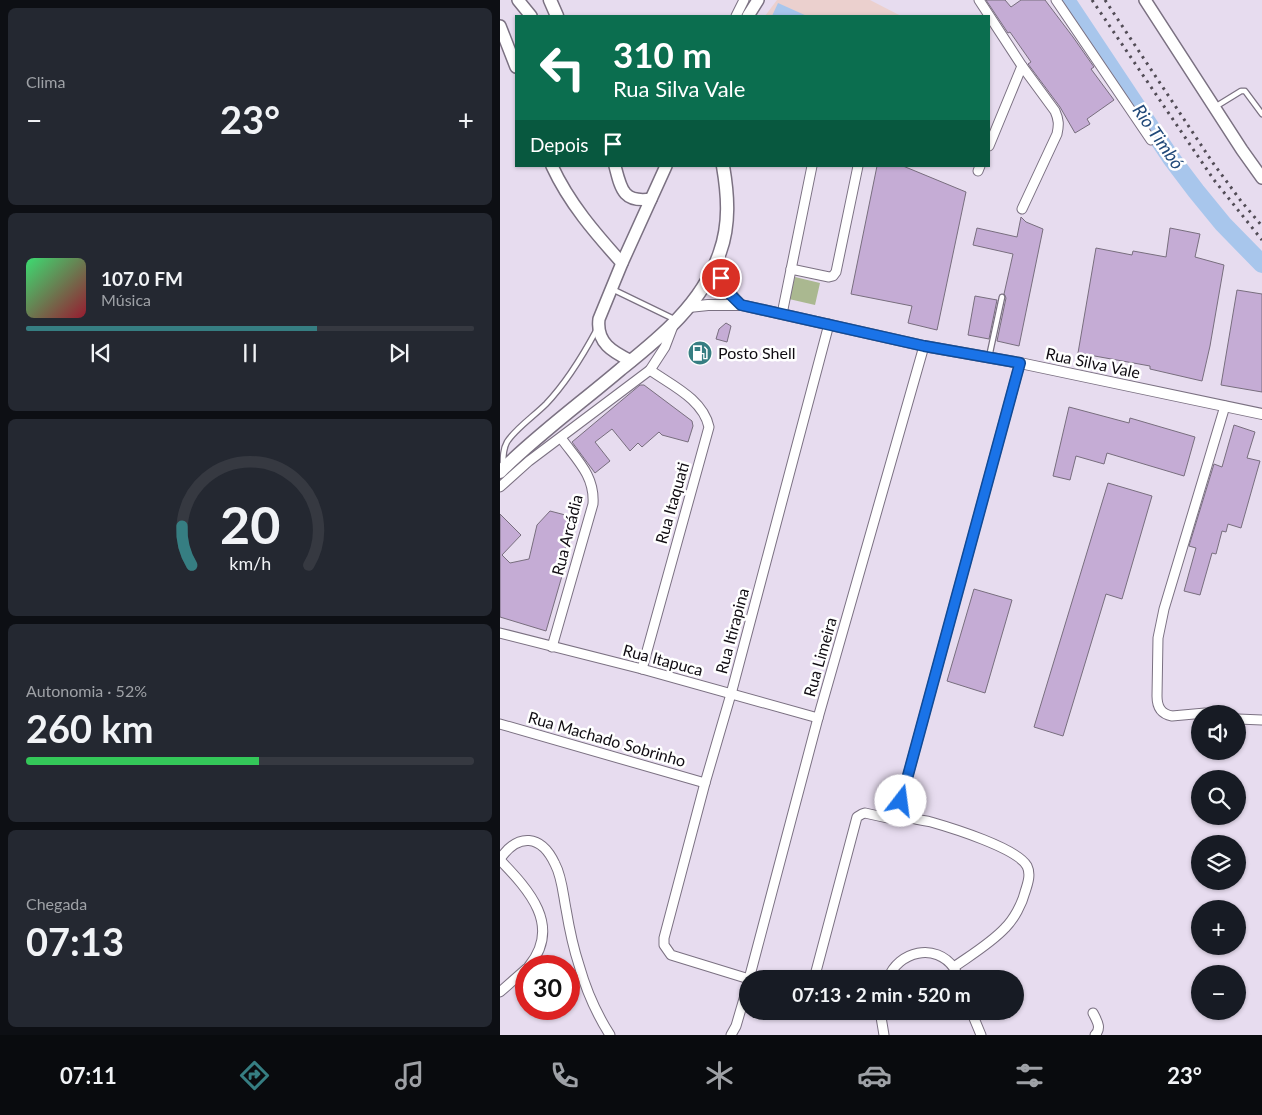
<!DOCTYPE html>
<html lang="pt">
<head>
<meta charset="utf-8">
<style>
  :root { --surface:#171b24; --page:#242831; --text:#f1f3f6; --muted:#9ea1a6; --line:#363941; --accent:#367e82 }
  body { margin:0; font-family:Lato,sans-serif; background:var(--page); color:var(--text); height:100vh; display:flex; flex-direction:column; font-size:19px; white-space:nowrap }
  * { box-sizing:border-box; margin:0 }
  p { font-size:16px; color:var(--muted) }
  .icon { flex:none; width:28px; height:28px; fill:none; stroke:currentColor; stroke-width:2; stroke-linecap:round; stroke-linejoin:round }
  .map { position:relative; flex:1; overflow:hidden }
  .details { display:flex; flex-direction:column; gap:8px; padding:8px; background:#0d0f14; width:500px }
  .details>* { flex:none }
  .top-card { position:absolute; left:15px; top:15px; width:475px; height:152px; border-radius:0px; box-shadow:0 1px 4px #0004; background:#0b6e4f; color:#fff; overflow:hidden }
  .tools { position:absolute; left:691px; top:705px; display:grid; gap:10px }
  .tools a { display:grid; place-items:center; width:55px; height:55px; border-radius:50%; background:var(--surface); box-shadow:0 1px 4px #0004; font-size:25px }
  .speed { position:absolute; left:15px; top:955px; display:flex; gap:10px; font-size:25px; font-weight:700; text-align:center }
  .speed>* { display:grid; place-content:center; width:65px; height:65px; border-radius:50%; background:var(--surface); box-shadow:0 1px 4px #0004; line-height:1 }
  .speed .limit { border:8px solid #d22; background:#fff; color:#111 }
  .pin { position:absolute; display:grid; place-items:center; width:42px; height:42px; color:#fff; margin:-21px; border:2px solid #fff; border-radius:50%; box-shadow:0 1px 5px #0007 }
  .me { position:absolute; width:55px; margin:-28px; rotate:15deg; stroke-linejoin:round; filter:drop-shadow(0 0 4px #0008) }
  .turn { display:flex; align-items:center; gap:18px; height:105px; padding:0 15px; font-size:22px }
  .turn .icon { width:65px; height:65px; stroke-width:2.5 }
  .turn b { display:block; font-size:35px; line-height:42px }
  .then { display:flex; align-items:center; height:48px; padding:0 15px; background:#0003; gap:10px; font-size:19px }
  .big { font-size:38px; font-weight:700; line-height:1.1 }
  .details .widget { flex:1; display:flex; flex-direction:column; justify-content:center; gap:8px; min-width:0; padding:0 18px; border-radius:8px; background:var(--page) }
  .details .dial { align-items:center; gap:0 }
  .dial svg { height:130px; overflow:visible; fill:none; stroke:var(--line); stroke-width:7; stroke-linecap:round; text-anchor:middle }
  .dial text { fill:var(--text); stroke:none }
  .song { display:flex; align-items:center; gap:15px }
  .cover { width:60px; height:60px; border-radius:8px; background:linear-gradient(135deg,hsl(140 70% 55%),hsl(350 70% 35%)) }
  .played { height:5px; border-radius:2px; background:linear-gradient(90deg,var(--accent) 65%,var(--line) 65%) }
  .keys { display:flex; justify-content:space-around; direction:ltr }
  .heat { display:flex; justify-content:space-between; align-items:center; font-size:28px; direction:ltr }
  .charge { height:8px; border-radius:4px; background:linear-gradient(90deg,#34c759 52%,var(--line) 0) }
  .trip { position:absolute; left:239px; top:970px; width:285px; height:50px; border-radius:25px; background:var(--surface); box-shadow:0 1px 4px #0004; font-weight:700; line-height:50px; text-align:center }
  .menu { display:flex; height:80px; justify-content:space-around; align-items:center; background:#090b0e; color:var(--muted) }
  .menu .icon { width:35px; height:35px }
  .menu .current { color:var(--accent) }
  .menu b { font-size:22px; color:var(--text) }
  main { display:flex; flex:1; min-height:0 }
  .map>svg:first-child { display:block }
</style>
</head>
<body>
<main>
<section class="details">
<div class="widget"><p>Clima</p>
<div class="heat"><a>−</a><b class="big">23°</b><a>+</a></div>
</div>
<div class="widget">
<div class="song"><i class="cover"></i><div><b>107.0 FM</b><p>Música</p></div></div>
<div class="played"></div>
<div class="keys"><svg class="icon" aria-label="previous" viewBox="0 0 24 24"><path d="M18 5L8 12l10 7zM5 5v14"/></svg><svg class="icon" aria-label="pause" viewBox="0 0 24 24"><path d="M8 5v14M16 5v14"/></svg><svg class="icon" aria-label="next" viewBox="0 0 24 24"><path d="M6 5l10 7-10 7zM19 5v14"/></svg></div>
</div>
<div class="widget dial"><svg viewBox="0 0 100 80">
<path d="M14 69A42 42 0 1 1 86 69"/>
<path d="M14 69A42 42 0 0 1 8 45" stroke="#367e82"/>
<text x="50" y="56" font-size="32" font-weight="700">20</text>
<text x="50" y="72" font-size="11">km/h</text>
</svg></div>
<div class="widget"><p>Autonomia · 52%</p><b class="big">260 km</b><div class="charge"></div></div>
<div class="widget"><p>Chegada</p><b class="big">07:13</b></div>
</section>
<div class="map">
<svg width="762" height="1035" viewBox="0 0 762 1035">
  <rect width="100%" height="100%" fill="#e7dcef"/>
  <path fill="#ebd0ce" d="M 277,0 L 370,0 L 401,16 L 265,16 Z"/>
  <path fill="#aab890" d="M 295,277 L 320,283 L 315,305 L 289,299 Z"/>
  <path fill="#a8c6ec" d="M 278,3 L 307,16 L 272,16 Z"/>
  <g fill="none" stroke-linecap="round" stroke-linejoin="round">
    <path stroke="#a8c6ec" stroke-width="18" d="M 566,0 L 671,158 L 696,191 L 723,224 L 762,264"/>
  </g>
  <g fill="#c5acd5" stroke="#786e7e">
    <path d="M 486,0 L 505,0 L 511,7 L 521,0 L 545,0 L 573,37 L 594,67 L 591,69 L 614,100 L 587,119 L 590,124 L 575,133 L 560,107 L 528,64 L 531,62 L 510,32 L 508,33 Z"/>
    <path d="M 377,166 L 403,166 L 466,192 L 437,330 L 408,323 L 412,306 L 351,294 Z"/>
    <path d="M 521,217 L 526,222 L 543,229 L 519,346 L 497,341 L 506,298 L 504,294 L 513,254 L 473,245 L 477,228 L 517,237 Z"/>
    <path d="M 670,228 L 700,234 L 695,257 L 724,265 L 710,346 L 702,381 L 650,369 L 650,366 L 578,353 L 596,248 L 632,255 L 633,251 L 666,257 Z"/>
    <path d="M 737,290 L 762,294 L 762,392 L 721,385 Z"/>
    <path d="M 475,296 L 497,300 L 489,339 L 468,335 Z"/>
    <path d="M 226,323 L 231,326 L 227,342 L 216,339 L 219,329 Z"/>
    <path d="M 140,385 L 144,385 L 192,421 L 193,426 L 188,442 L 162,435 L 159,432 L 142,447 L 138,443 L 130,451 L 112,429 L 95,442 L 110,461 L 95,473 L 72,442 Z"/>
    <path d="M 569,407 L 629,423 L 630,418 L 695,437 L 684,476 L 607,453 L 604,464 L 576,456 L 570,480 L 553,476 Z"/>
    <path d="M 734,425 L 755,432 L 747,458 L 760,461 L 741,528 L 728,524 L 726,532 L 722,531 L 716,554 L 712,553 L 700,595 L 684,591 L 696,548 L 689,546 L 714,464 L 722,467 Z"/>
    <path d="M 608,483 L 652,496 L 622,599 L 606,594 L 563,736 L 534,727 Z"/>
    <path d="M 50,511 L 73,517 L 60,569 L 64,569 L 46,631 L 0,617 L 0,514 L 21,535 L 2,555 L 10,563 L 29,559 L 37,525 Z"/>
    <path d="M 474,589 L 512,600 L 485,693 L 447,681 Z"/>
  </g>
  <g fill="none" stroke-linecap="round" stroke-linejoin="round">
    <defs>
      <g id="service">
        <path d="M 715,107 L 741,91 L 745,91 L 762,114"/>
        <path d="M 112,289 L 174,319"/>
        <path d="M 489,357 L 502,297"/>
        <path d="M 3,465 C 3,457 3,449 7,442 C 15,429 34,416 46,404 C 66,383 82,357 96,331"/>
      </g>
      <g id="minor">
        <path d="M 479,0 L 522,66 L 555,111 C 559,120 559,125 557,134 L 522,209"/>
        <path d="M 556,0 L 651,140"/>
        <path d="M 236,16 L 244,0"/>
        <path d="M 489,146 L 522,66"/>
        <path d="M 478,171 L 480,166"/>
        <path d="M 291,269 L 329,277 L 333,276 L 336,272 L 358,166"/>
        <path d="M 282,314 L 312,166"/>
        <path d="M 329,324 L 231,694 L 205,783 L 164,938 L 164,945 L 171,955 L 249,979 L 318,718 L 424,346"/>
        <path d="M 0,487 L 29,461 L 150,370 L 165,347 L 173,326"/>
        <path d="M 0,633 L 142,669 L 318,718"/>
        <path d="M 52,647 L 93,504 C 95,476 77,460 61,438"/>
        <path d="M 142,669 L 209,427 C 203,399 171,385 150,370"/>
        <path d="M 720,714 L 705,713 L 672,716 C 661,714 657,707 657,696 L 658,638 L 664,609 L 725,406"/>
        <path d="M 738,719 L 762,720"/>
        <path d="M 0,724 L 205,783"/>
        <path d="M 0,859 C 18,833 41,834 55,864 C 62,877 63,894 66,909 C 69,927 73,947 79,965 C 86,990 96,1013 110,1035"/>
        <path d="M 0,860 C 29,890 62,926 29,966"/>
        <path d="M 454,967 C 471,955 491,943 505,928 C 514,919 522,904 525,892 C 528,883 531,874 527,866 C 517,848 452,828 431,822 C 423,820 412,820 406,815 C 401,811 400,807 401,801 L 520,363"/>
        <path d="M 314,979 L 357,817 L 362,814 L 365,813 L 392,819 L 403,813"/>
        <path d="M 388,979 C 398,951 436,942 454,968 C 456,971 457,975 458,979"/>
        <path d="M 0,992 L 26,969"/>
        <path d="M 380,1011 L 384,1035"/>
        <path d="M 471,1011 L 481,1035"/>
        <path d="M 593,1013 C 597,1021 602,1028 595,1035"/>
        <path d="M 231,1035 L 236,1026 L 248,985"/>
      </g>
      <g id="tertiary">
        <path d="M 220,256 C 220,280 224,288 241,305"/>
        <path d="M 189,307 L 208,305 L 241,305 L 424,346 L 520,363 L 762,414"/>
      </g>
      <g id="secondary">
        <path d="M 18,0 L 31,16"/>
        <path d="M 645,0 L 742,150 L 762,178"/>
        <path d="M 248,16 L 258,0"/>
        <path d="M 0,26 L 16,67"/>
        <path d="M 52,166 C 69,203 95,233 122,263"/>
        <path d="M 115,166 C 121,189 123,203 151,199"/>
        <path d="M 131,361 C 113,352 96,343 99,319 L 122,263 L 166,166"/>
      </g>
      <g id="primary">
        <path d="M 50,0 L 57,16"/>
        <path d="M 0,472 C 37,435 81,403 121,369 C 161,337 203,303 220,252 C 230,224 228,195 223,166"/>
      </g>
    </defs>
    <use href="#service" stroke="#7b7182" stroke-width="7"/>
    <use href="#minor" stroke="#7b7182" stroke-width="11"/>
    <use href="#tertiary" stroke="#7b7182" stroke-width="12"/>
    <use href="#secondary" stroke="#7b7182" stroke-width="14"/>
    <use href="#primary" stroke="#7b7182" stroke-width="15"/>
    <use href="#service" stroke="#fff" stroke-width="4.5"/>
    <use href="#minor" stroke="#fff" stroke-width="9"/>
    <use href="#tertiary" stroke="#fff" stroke-width="10"/>
    <use href="#secondary" stroke="#fff" stroke-width="11"/>
    <use href="#primary" stroke="#fff" stroke-width="12"/>
    <g stroke="#524c56" stroke-width="3" stroke-dasharray="2.5 5" stroke-linecap="butt">
      <path d="M 592,0 L 714,180 L 762,240"/>
      <path d="M 605,0 L 713,163 L 741,201 L 762,226"/>
    </g>
  </g>
  <g fill="none" stroke-linecap="round" stroke-linejoin="round">
    <defs>
      <path id="route" d="M 221,278 L 230,294 L 241,305 L 424,346 L 520,363 L 401,801"/>
    </defs>
    <use href="#route" stroke="#114b97" stroke-width="12"/>
    <use href="#route" stroke="#1a73e8" stroke-width="9"/>
  </g>
  <defs>
    <symbol id="fuel-disc" viewBox="-11 -11 22 22"><circle r="9.5" fill="#367e82" stroke="#fff"/><path d="M-5.5-6h7V0h2V4h1.3V-2.5L3-4.5l.8-.8L6-3V5H2.5V1h-1V6h-7ZM-4.2-4.7v3.2H.2V-4.7Z" fill="#fff"/></symbol>
  </defs>
  <g fill-rule="evenodd">
    <use href="#fuel-disc" x="186" y="339" width="28" height="28"/>
  </g>
  <g text-anchor="middle" stroke-width="5" stroke-linejoin="round" paint-order="stroke">
    <g font-size="16" fill="#100c12" stroke="#fff" text-anchor="start">
      <text x="218" y="359">Posto Shell</text>
    </g>
    <g font-size="16" fill="#100c12" stroke="#fff">
      <text transform="translate(593 363) rotate(12)" y="6">Rua Silva Vale</text>
      <text transform="translate(172 503) rotate(-74)" y="6">Rua Itaquati</text>
      <text transform="translate(67 535) rotate(-76)" y="6">Rua Arcádia</text>
      <text transform="translate(232 631) rotate(-75)" y="6">Rua Itirapina</text>
      <text transform="translate(320 657) rotate(-74)" y="6">Rua Limeira</text>
      <text transform="translate(163 660) rotate(15)" y="6">Rua Itapuca</text>
      <text transform="translate(107 739) rotate(16)" y="6">Rua Machado Sobrinho</text>
    </g>
    <g font-size="18" font-style="italic" fill="#214979" stroke="#fff">
      <text transform="translate(658 137) rotate(55)" y="6">Rio Timbó</text>
    </g>
  </g>
</svg>
<div class="tools">
<a><svg class="icon" aria-label="sound" viewBox="0 0 24 24"><path d="M4 9h4l5-4v14l-5-4H4zM17 9q2 3 0 6"/></svg></a>
<a><svg class="icon" aria-label="search" viewBox="0 0 24 24"><circle cx="10" cy="10" r="6"/><path d="M15 15l6 6"/></svg></a>
<a><svg class="icon" aria-label="layers" viewBox="0 0 24 24"><path d="M12 4l9 5-9 5-9-5zM3 14l9 5 9-5"/></svg></a>
<a>+</a>
<a>−</a>
</div>
<div class="speed"><div class="limit">30</div></div>
<div class="pin" style="left:221px;top:278px;background:#d93025"><svg class="icon" aria-label="arrive" viewBox="0 0 24 24"><path d="M6 21V4h12l-3 4 3 4H6"/></svg></div>
<svg class="me" style="left:401px;top:801px" viewBox="-20 -20 40 40"><circle r="19" fill="#fff"/><path d="M0-13L10 11 0 6-10 11z" fill="#1a73e8"/></svg>
<div class="trip">07:13 · 2 min · 520 m</div>
<div class="top-card">
<div class="turn"><svg class="icon" aria-label="left" viewBox="0 0 24 24"><path d="M17 20v-9H6M10 6l-5 5 5 5"/></svg><div><b>310 m</b>Rua Silva Vale</div></div>
<div class="then">Depois<svg class="icon" aria-label="arrive" viewBox="0 0 24 24"><path d="M6 21V4h12l-3 4 3 4H6"/></svg></div>
</div>
</div>
</main>
<nav class="menu">
<b>07:11</b>
<svg class="icon current" aria-label="directions" viewBox="0 0 24 24"><path d="M12 3l9 9-9 9-9-9zM9 14v-3h6M13 9l2 2-2 2"/></svg>
<svg class="icon" aria-label="music" viewBox="0 0 24 24"><path d="M9 18V5l10-2v13"/><circle cx="6" cy="18" r="3"/><circle cx="16" cy="16" r="3"/></svg>
<svg class="icon" aria-label="phone" viewBox="0 0 24 24"><path d="M5 4h4l2 5-3 2q2 4 5 5l2-3 5 2v4C11 20 4 13 5 4z"/></svg>
<svg class="icon" aria-label="climate" viewBox="0 0 24 24"><path d="M12 3v18M4 7l16 10M4 17L20 7"/></svg>
<svg class="icon" aria-label="car" viewBox="0 0 24 24"><path d="M5 17H2v-5l4-1 3-4h7l3 4 3 1v5h-3M9 17h6M6 11h13"/><circle cx="7" cy="17" r="2"/><circle cx="17" cy="17" r="2"/></svg>
<svg class="icon" aria-label="filters" viewBox="0 0 24 24"><path d="M4 7h16M4 17h16"/><circle cx="9" cy="7" r="2"/><circle cx="15" cy="17" r="2"/></svg>
<b>23°</b>
</nav>
</body>
</html>
